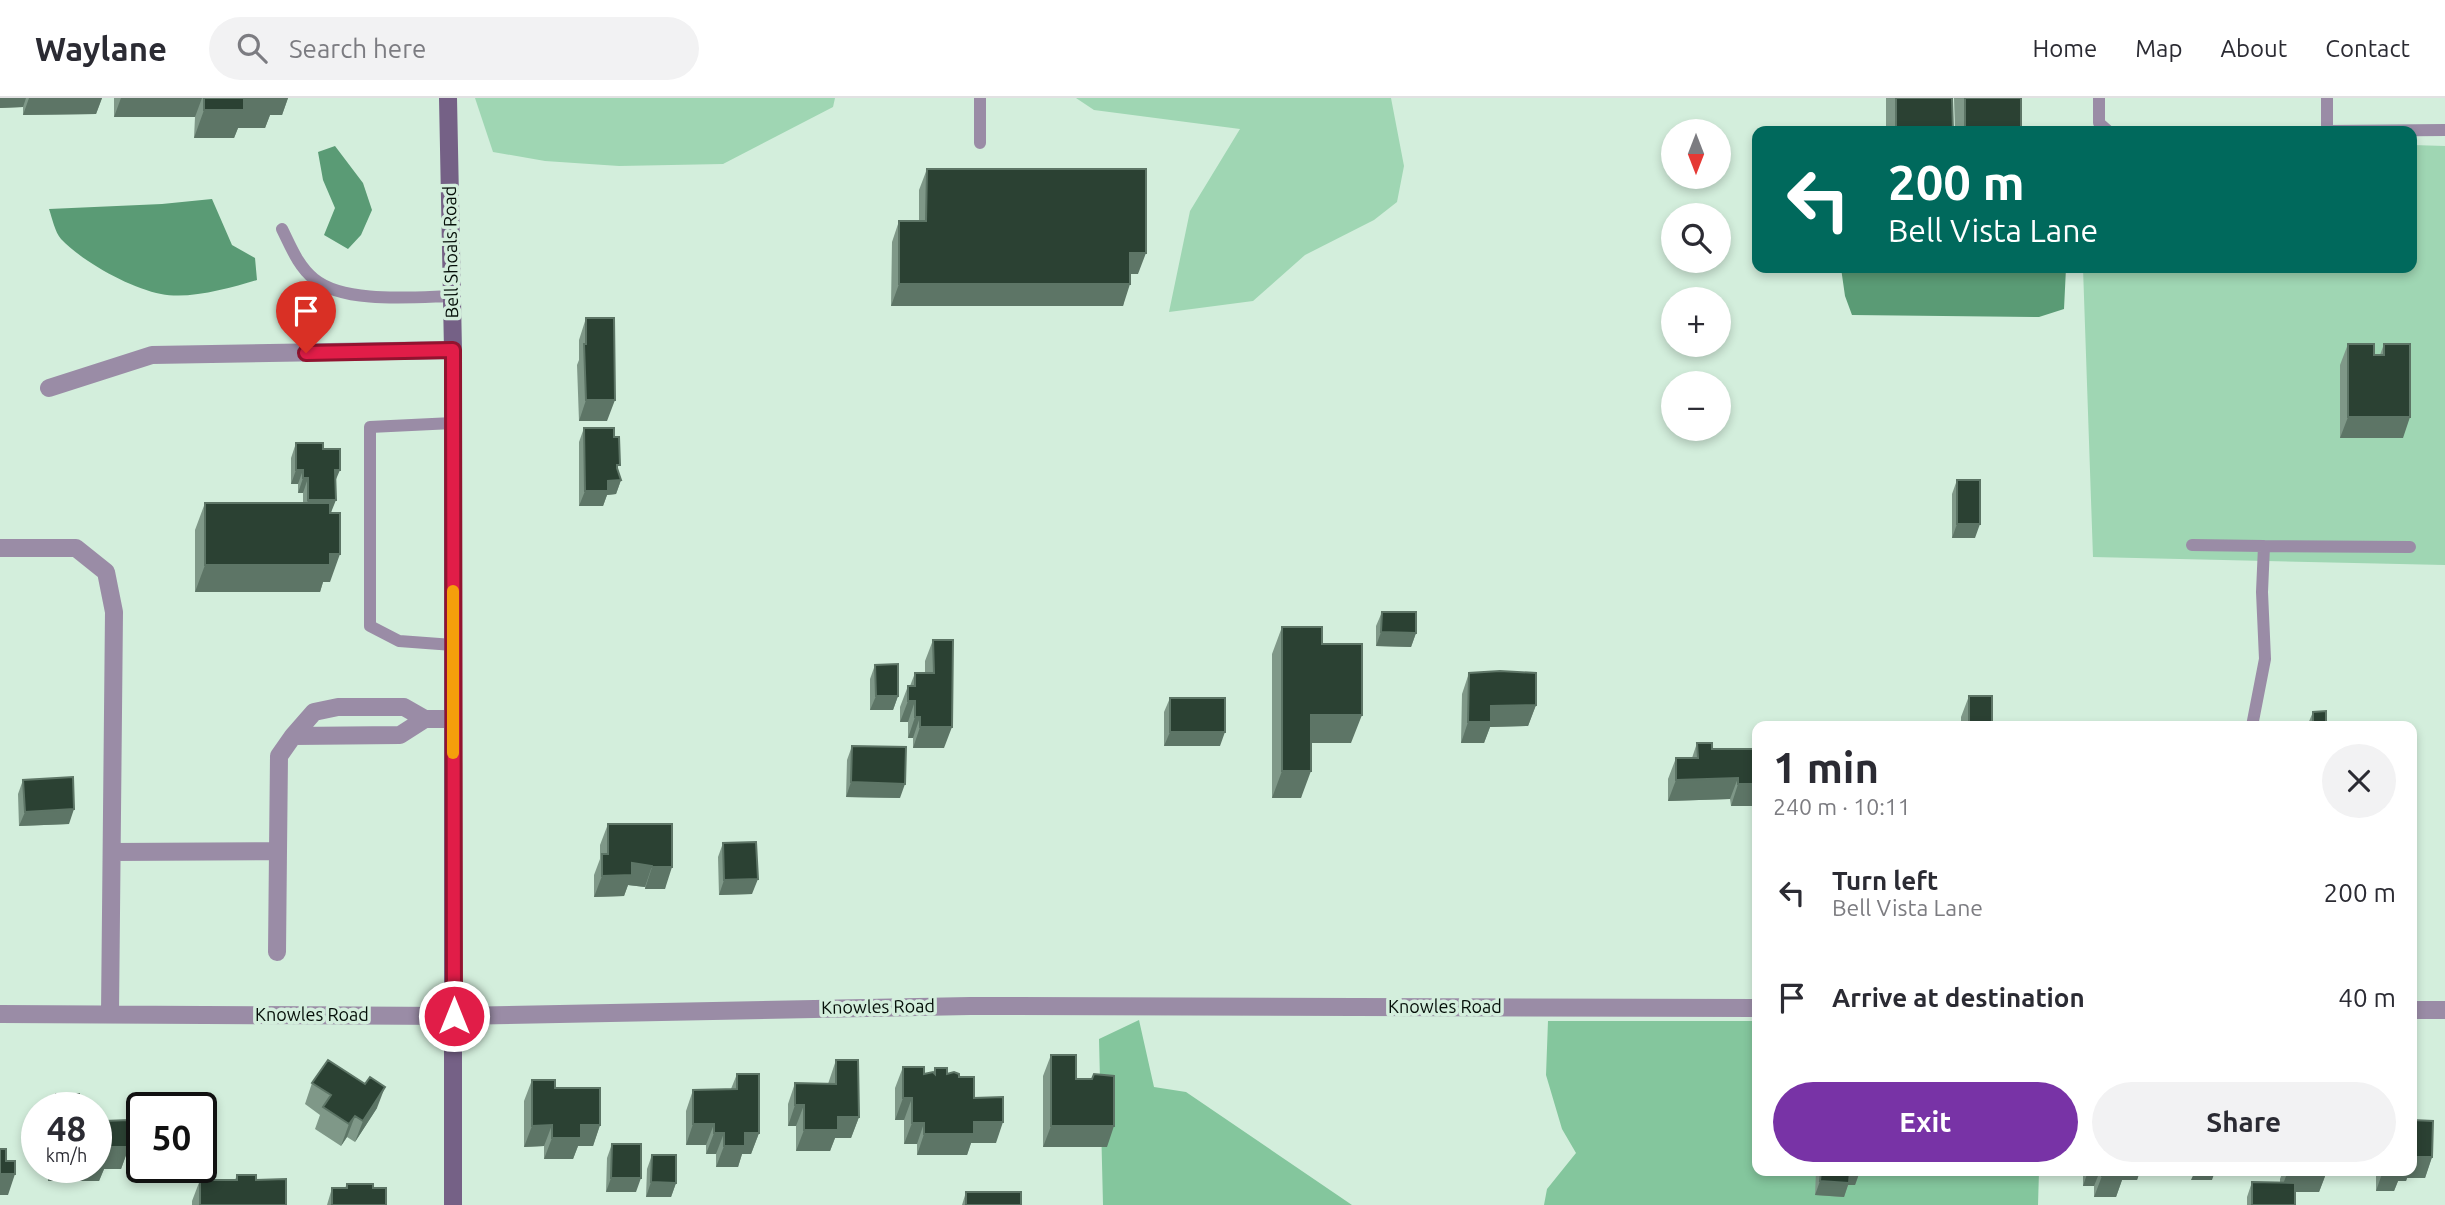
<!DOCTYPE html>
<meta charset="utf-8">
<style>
:root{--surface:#fff;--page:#f2f2f3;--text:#2b2b33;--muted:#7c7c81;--line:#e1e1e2;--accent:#7833a6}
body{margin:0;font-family:Ubuntu,sans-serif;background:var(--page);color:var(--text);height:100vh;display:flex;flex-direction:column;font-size:26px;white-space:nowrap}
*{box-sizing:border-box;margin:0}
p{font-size:23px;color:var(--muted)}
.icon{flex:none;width:38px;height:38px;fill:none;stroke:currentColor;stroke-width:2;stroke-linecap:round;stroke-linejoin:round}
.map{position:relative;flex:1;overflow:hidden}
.sheet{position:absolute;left:1752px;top:623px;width:665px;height:455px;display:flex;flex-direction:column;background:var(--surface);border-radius:14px;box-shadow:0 4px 10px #0003}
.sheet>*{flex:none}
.guide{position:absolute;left:1752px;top:28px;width:665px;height:147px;border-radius:14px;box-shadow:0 4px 10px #0003;background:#00695c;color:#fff;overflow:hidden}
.needle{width:46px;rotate:180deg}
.tools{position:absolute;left:1661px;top:21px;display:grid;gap:14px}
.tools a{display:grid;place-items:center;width:70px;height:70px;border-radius:50%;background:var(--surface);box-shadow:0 4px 10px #0003;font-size:35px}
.speed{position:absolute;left:21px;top:994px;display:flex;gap:14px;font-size:35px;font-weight:700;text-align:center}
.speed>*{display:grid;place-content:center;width:91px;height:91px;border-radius:50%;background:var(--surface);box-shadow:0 4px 10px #0003;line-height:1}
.speed small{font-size:18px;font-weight:400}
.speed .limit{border:4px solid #111;border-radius:10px;background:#fff;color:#111}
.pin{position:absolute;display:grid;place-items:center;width:60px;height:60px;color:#fff;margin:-72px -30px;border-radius:50% 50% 50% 0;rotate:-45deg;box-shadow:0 0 7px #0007}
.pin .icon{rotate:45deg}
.me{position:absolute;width:77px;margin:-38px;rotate:0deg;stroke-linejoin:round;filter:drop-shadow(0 0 5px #0008)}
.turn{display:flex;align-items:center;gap:24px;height:147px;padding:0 21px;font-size:32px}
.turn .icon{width:91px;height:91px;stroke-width:2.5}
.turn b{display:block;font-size:49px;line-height:60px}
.round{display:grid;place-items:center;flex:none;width:74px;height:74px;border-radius:37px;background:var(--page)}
.summary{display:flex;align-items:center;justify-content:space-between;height:119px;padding:0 21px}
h1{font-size:42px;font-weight:700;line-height:52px}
.cta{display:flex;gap:14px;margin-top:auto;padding:14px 21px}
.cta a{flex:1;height:80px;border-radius:42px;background:var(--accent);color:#fff;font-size:28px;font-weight:700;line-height:80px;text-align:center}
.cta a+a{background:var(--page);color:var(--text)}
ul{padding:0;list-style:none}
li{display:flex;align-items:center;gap:21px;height:105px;padding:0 21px}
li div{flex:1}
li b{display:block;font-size:26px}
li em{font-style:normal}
header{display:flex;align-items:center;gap:42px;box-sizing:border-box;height:98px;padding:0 35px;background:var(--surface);border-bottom:2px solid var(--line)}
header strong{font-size:33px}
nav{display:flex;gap:38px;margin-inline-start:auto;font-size:24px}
.search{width:490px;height:63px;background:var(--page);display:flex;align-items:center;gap:18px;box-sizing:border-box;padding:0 24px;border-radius:38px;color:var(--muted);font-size:26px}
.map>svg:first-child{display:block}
.green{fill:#9fd6b3}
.forest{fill:#84c69d}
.water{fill:#5a9b75}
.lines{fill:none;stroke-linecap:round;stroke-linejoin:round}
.lane{stroke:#9a8ca6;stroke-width:12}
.street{stroke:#9a8ca6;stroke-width:18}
.secondary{stroke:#756186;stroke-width:18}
.wall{fill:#7f9888}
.shaded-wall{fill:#5d7566}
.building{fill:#2b4133;stroke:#5d7566;stroke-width:2}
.route-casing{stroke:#92132f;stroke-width:18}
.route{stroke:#e11d48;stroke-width:12}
.slow{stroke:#f59e0b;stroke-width:12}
.labels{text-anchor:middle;stroke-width:7;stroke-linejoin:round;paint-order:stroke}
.street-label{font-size:18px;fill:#060f09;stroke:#d3eedc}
</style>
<header>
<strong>Waylane</strong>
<div class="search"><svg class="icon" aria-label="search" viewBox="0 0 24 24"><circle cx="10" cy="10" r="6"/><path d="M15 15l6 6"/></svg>Search here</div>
<nav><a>Home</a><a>Map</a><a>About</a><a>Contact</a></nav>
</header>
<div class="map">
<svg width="2445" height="1107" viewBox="0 0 2445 1107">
<rect width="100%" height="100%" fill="#d3eedc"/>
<path class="green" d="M 475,0 L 835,0 L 833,9 L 723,66 L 619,68 L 545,63 L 493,54 Z
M 1076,0 L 1391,0 L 1404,68 L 1397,104 L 1374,122 L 1305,157 L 1253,203 L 1169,214 L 1190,113 L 1240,31 L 1094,12 Z
M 2412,47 L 2445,48 L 2445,467 L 2093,459 L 2083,170 L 2412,170 Z"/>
<path class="forest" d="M 1139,922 L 1154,989 L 1186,994 L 1352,1107 L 1103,1107 L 1099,941 Z
M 1548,923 L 1757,923 L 1757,1073 L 2039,1073 L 2038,1107 L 1544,1107 L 1547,1091 L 1576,1055 L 1562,1031 L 1546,977 Z"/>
<path class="water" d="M 335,48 L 363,85 L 372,112 L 361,137 L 348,151 L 324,137 L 335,110 L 323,82 L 318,54 Z
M 212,101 L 232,147 L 255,160 L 257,182 C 230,190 189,202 161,196 C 130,190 83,164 61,141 C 55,134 52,120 49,111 L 162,106 Z
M 1841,170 L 2066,170 L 2064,211 L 2039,219 L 1852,217 L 1845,198 Z"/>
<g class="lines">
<path class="lane" d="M 2099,0 L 2099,25 L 2108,33
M 2327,0 L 2327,33 L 2445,32
M 980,45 L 980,0
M 282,131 C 291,149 298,168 314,181 C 344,206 414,199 452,198
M 453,325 L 370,329 L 370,528 L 399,543 L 453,547
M 2192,447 L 2264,448 L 2262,494 L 2265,561 L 2252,628
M 2264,448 L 2410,449"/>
<path class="street" d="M 49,290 L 152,257 L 453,252
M 0,450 L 76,450 L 106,474 L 114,514 L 110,916
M 425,621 L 400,637 L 293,638 L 314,614 L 338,609 L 404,609 L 425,621 L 453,621
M 278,753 L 279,658 L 293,638
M 112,754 L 278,753 L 277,854
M 2412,912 L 2445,912
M 0,916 L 454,918 L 970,908 L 1757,910"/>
<path class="secondary" d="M 448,0 L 453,252 L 453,1107"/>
</g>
<path class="wall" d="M 0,0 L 102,0 L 96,16 L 23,17 L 23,9 L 0,10 Z
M 114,0 L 288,0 L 282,17 L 270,17 L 265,30 L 238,30 L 234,40 L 194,40 L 195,19 L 114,19 Z
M 1886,0 L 1952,0 L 1953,33 L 1886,33 Z
M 1954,0 L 2021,0 L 2021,33 L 1955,33 Z
M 927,71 L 1138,176 L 1130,176 L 1123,208 L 891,208 L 892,144 L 899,123 L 919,123 L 919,92 Z
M 586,220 L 607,323 L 579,323 L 577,267 L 579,262 L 579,242 Z
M 2348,246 L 2374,257 L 2380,257 L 2384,246 L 2403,340 L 2340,340 L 2340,267 Z
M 584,330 L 614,339 L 618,372 L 621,382 L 616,396 L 607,397 L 603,408 L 579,408 L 579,344 Z
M 296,345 L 323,351 L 335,384 L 331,415 L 330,484 L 323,484 L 320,494 L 195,494 L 195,432 L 205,405 L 303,405 L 303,395 L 298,395 L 298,386 L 291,386 L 291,360 Z
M 1957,382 L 1975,440 L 1952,440 L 1952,396 Z
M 1382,514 L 1416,535 L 1411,549 L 1376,548 L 1376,528 Z
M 1282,529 L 1322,546 L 1351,645 L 1311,645 L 1301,700 L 1272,700 L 1272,556 Z
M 933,542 L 944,650 L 913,650 L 913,640 L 908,640 L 908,624 L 900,624 L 900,609 L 908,588 L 910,588 L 915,575 L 925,575 L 925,563 Z
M 875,567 L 898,598 L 893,612 L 870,612 L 870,581 Z
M 1469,575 L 1536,607 L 1528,628 L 1490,629 L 1484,645 L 1461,645 L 1462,596 Z
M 1969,598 L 1992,628 L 1961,626 L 1961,619 Z
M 1170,600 L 1220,648 L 1164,648 L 1164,614 Z
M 2313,614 L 2326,628 L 2354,628 L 2307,628 Z
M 1697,645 L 1712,651 L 1757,651 L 1757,698 L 1753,708 L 1731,708 L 1730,701 L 1668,703 L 1668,681 L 1676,660 L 1692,660 Z
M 852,648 L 900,700 L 846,699 L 847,662 Z
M 23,682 L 69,726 L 19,728 L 18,696 Z
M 608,726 L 672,726 L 665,791 L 645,791 L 645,789 L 628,787 L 624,798 L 594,799 L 594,777 L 600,761 L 600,747 Z
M 723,745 L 752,796 L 719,797 L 718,759 Z
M 1051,957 L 1076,981 L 1107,1049 L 1043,1049 L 1043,978 Z
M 836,962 L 859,1019 L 851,1040 L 835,1040 L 830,1053 L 796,1053 L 796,1028 L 788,1028 L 788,1006 L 795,985 L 828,986 Z
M 903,969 L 924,976 L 933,975 L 935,970 L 947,976 L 959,979 L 974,1000 L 996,1045 L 971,1045 L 967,1057 L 917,1057 L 917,1046 L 904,1046 L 904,1022 L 895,1022 L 895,990 Z
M 737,976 L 759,1035 L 751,1056 L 742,1056 L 738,1069 L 716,1069 L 716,1056 L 706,1056 L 706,1047 L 686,1047 L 686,1013 L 693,992 L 731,991 Z
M 532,982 L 600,1027 L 593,1048 L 578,1048 L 573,1061 L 544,1061 L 544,1048 L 524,1049 L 524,1003 Z
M 312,985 L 377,1010 L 355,1044 L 347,1039 L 341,1048 L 315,1031 L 320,1017 L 305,1006 Z
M 56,996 L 79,1010 L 51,1010 Z
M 104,1023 L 129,1049 L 121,1071 L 104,1071 L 99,1083 L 48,1083 L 48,1069 L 96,1069 Z
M 612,1046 L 636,1094 L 606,1094 L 607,1060 Z
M 652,1057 L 676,1085 L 671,1099 L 646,1099 L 647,1071 Z
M 2432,1059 L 2425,1080 L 2407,1080 L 2406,1083 L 2398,1083 L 2394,1093 L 2376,1093 L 2376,1073 L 2412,1073 Z
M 1816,1073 L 1860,1073 L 1855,1087 L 1848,1087 L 1844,1099 L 1815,1097 Z
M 2083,1073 L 2140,1073 L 2137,1082 L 2122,1082 L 2116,1099 L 2094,1099 L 2094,1088 L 2083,1088 Z
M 2283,1073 L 2327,1073 L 2319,1094 L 2295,1094 L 2295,1107 L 2247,1107 L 2247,1099 L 2252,1084 L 2280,1084 L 2280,1081 Z
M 237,1077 L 256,1082 L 286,1107 L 192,1107 L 192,1103 L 200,1082 L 235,1082 Z
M 347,1086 L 373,1090 L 386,1107 L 327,1107 L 332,1090 L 345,1090 Z
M 966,1094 L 1021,1107 L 962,1107 Z"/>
<path class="shaded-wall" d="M 0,0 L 26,0 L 23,9 L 0,10 Z
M 29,0 L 102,0 L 96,16 L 23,17 Z
M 121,0 L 202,0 L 195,19 L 114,19 Z
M 272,0 L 288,0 L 282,17 L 270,17 L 265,30 L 238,30 L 234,40 L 194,40 L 204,12 L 244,2 Z
M 1130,155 L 1146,155 L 1138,176 L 1123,176 Z
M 899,186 L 1130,186 L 1123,208 L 891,208 Z
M 586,302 L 615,302 L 607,323 L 579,323 Z
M 2348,319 L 2410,319 L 2403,340 L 2340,340 Z
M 296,372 L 303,372 L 298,386 L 291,386 Z
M 335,372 L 340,372 L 334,386 Z
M 303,380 L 308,380 L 303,395 L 298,395 Z
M 621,382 L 616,396 L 607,397 L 603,408 L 579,408 L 585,393 L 608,383 Z
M 308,402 L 336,402 L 330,417 L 303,417 Z
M 1957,426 L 1980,426 L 1975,440 L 1952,440 Z
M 330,456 L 340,456 L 330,484 L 323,484 L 320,494 L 195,494 L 205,467 Z
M 1381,534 L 1416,535 L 1411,549 L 1376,548 Z
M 876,598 L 898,598 L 893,612 L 870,612 Z
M 908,603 L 915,603 L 908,624 L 900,624 Z
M 1536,607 L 1528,628 L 1490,629 L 1484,645 L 1461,645 L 1468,624 L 1491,608 Z
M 1311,617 L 1362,617 L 1351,645 L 1301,645 Z
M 915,619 L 920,619 L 913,640 L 908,640 Z
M 920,629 L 952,629 L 944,650 L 913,650 Z
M 1170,634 L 1225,634 L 1220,648 L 1164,648 Z
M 1282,673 L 1311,673 L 1301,700 L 1272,700 Z
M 1738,680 L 1730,701 L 1668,703 L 1676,682 Z
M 851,684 L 905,686 L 900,700 L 846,699 Z
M 1738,686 L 1757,686 L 1757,698 L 1753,708 L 1731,708 Z
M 74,711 L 69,726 L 19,728 L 25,714 Z
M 632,765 L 652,768 L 645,789 L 628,787 L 624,798 L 594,799 L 602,778 Z
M 652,769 L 672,769 L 665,791 L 645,791 Z
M 758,781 L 752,796 L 719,797 L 724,782 Z
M 385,989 L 377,1010 L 355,1044 L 363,1023 Z
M 903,1000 L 912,1000 L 904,1022 L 895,1022 Z
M 795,1007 L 804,1007 L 796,1028 L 788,1028 Z
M 355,1018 L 347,1039 L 341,1048 L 349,1026 Z
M 838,1019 L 859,1019 L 851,1040 L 835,1040 L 830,1053 L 796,1053 L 804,1032 Z
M 974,1024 L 1003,1024 L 996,1045 L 971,1045 L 967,1057 L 917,1057 L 924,1036 Z
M 912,1025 L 924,1025 L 917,1046 L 904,1046 Z
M 693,1026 L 714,1026 L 706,1047 L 686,1047 Z
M 552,1027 L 544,1048 L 524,1049 L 532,1028 Z
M 581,1027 L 600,1027 L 593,1048 L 578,1048 L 573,1061 L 544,1061 L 552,1040 Z
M 1051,1028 L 1114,1028 L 1107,1049 L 1043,1049 Z
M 714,1035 L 724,1035 L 716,1056 L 706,1056 Z
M 745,1035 L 759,1035 L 751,1056 L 742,1056 L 738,1069 L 716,1069 L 724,1048 Z
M 107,1049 L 129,1049 L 121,1071 L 104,1071 L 99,1083 L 48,1083 L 53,1069 L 96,1069 L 96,1062 Z
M 2413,1059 L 2432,1059 L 2425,1080 L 2407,1080 L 2406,1083 L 2398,1083 L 2394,1093 L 2376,1093 L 2383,1073 L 2412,1073 L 2412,1062 Z
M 1850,1073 L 1860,1073 L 1855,1087 L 1848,1087 L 1844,1099 L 1815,1097 L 1820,1083 Z
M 2088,1073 L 2100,1073 L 2094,1088 L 2083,1088 Z
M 2119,1073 L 2140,1073 L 2137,1082 L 2122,1082 L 2116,1099 L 2094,1099 L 2102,1078 Z
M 2195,1073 L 2215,1073 L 2212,1082 L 2191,1082 Z
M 2288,1073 L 2327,1073 L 2319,1094 L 2280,1094 Z
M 0,1076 L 15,1076 L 8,1097 L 0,1097 Z
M 611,1080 L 641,1080 L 636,1094 L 606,1094 Z
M 651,1084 L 676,1085 L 671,1099 L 646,1099 Z"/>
<path class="building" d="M 204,0 L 275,0 L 275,2 L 244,2 L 244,12 L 204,12 Z
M 1896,0 L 1952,0 L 1953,33 L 1896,33 Z
M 1965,0 L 2021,0 L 2021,33 L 1965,33 Z
M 927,71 L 1146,71 L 1146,155 L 1130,155 L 1130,186 L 899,186 L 899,123 L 926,123 Z
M 586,220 L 614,220 L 615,302 L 586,302 L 584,246 L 586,246 Z
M 2348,246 L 2374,246 L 2374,257 L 2384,257 L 2384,246 L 2410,246 L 2410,319 L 2348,319 Z
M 584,330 L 614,330 L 614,339 L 619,339 L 620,367 L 617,367 L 617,370 L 621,382 L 608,383 L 608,393 L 585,393 Z
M 296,345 L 323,345 L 323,351 L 340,351 L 340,372 L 335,372 L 336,402 L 308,402 L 308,380 L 303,380 L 303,372 L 296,372 Z
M 1957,382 L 1980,382 L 1980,426 L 1957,426 Z
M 205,405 L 330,405 L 330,415 L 340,415 L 340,456 L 330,456 L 330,467 L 205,467 Z
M 1382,514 L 1416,514 L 1416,535 L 1381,534 Z
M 1282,529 L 1322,529 L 1322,546 L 1362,546 L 1362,617 L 1311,617 L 1311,673 L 1282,673 Z
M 933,542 L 953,542 L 952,629 L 920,629 L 920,619 L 915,619 L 915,603 L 908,603 L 908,588 L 915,588 L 915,575 L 934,575 Z
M 898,566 L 898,598 L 876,598 L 875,567 Z
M 1500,573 L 1536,575 L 1536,607 L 1491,608 L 1491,624 L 1468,624 L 1469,575 Z
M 1969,598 L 1992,598 L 1992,628 L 1959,628 L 1962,626 L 1969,626 Z
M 1170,600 L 1225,600 L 1225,634 L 1170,634 Z
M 2326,613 L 2326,628 L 2354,628 L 2313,628 L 2313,614 Z
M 1697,645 L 1712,645 L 1712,651 L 1757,651 L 1757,686 L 1738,686 L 1738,680 L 1676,682 L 1676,660 L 1698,660 Z
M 852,648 L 906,649 L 905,686 L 851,684 Z
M 73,679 L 74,711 L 25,714 L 23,682 Z
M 608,726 L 672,726 L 672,769 L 652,769 L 652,768 L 632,765 L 632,777 L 602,778 L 602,756 L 608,756 Z
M 756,744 L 758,781 L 724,782 L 723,745 Z
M 1051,957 L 1076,957 L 1076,981 L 1092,981 L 1094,976 L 1114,978 L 1114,1028 L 1051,1028 Z
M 328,962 L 365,986 L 370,979 L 385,989 L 363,1023 L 355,1018 L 349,1026 L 323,1009 L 331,997 L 312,985 Z
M 836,962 L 858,962 L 859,1019 L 838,1019 L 838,1032 L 804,1032 L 804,1007 L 795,1007 L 795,985 L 836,986 Z
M 903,969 L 924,969 L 924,976 L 933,974 L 935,976 L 935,970 L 947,970 L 947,976 L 954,974 L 959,976 L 959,979 L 974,979 L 974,1000 L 1003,999 L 1003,1024 L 974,1024 L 974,1036 L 924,1036 L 924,1025 L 912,1025 L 912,1000 L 903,1000 Z
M 737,976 L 759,976 L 759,1035 L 745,1035 L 745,1048 L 724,1048 L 724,1035 L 714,1035 L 714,1026 L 693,1026 L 693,992 L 737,991 Z
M 532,982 L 555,982 L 555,990 L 600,990 L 600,1027 L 581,1027 L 581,1040 L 552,1040 L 552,1027 L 532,1028 Z
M 56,996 L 79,996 L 79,1010 L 56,1010 Z
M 96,1018 L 104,1018 L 104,1023 L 129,1022 L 129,1049 L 107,1049 L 107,1062 L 96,1062 Z
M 2412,1022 L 2433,1023 L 2432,1059 L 2413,1059 L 2413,1062 L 2412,1062 Z
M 612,1046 L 641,1046 L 641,1080 L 611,1080 Z
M 0,1051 L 6,1051 L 6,1063 L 15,1063 L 15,1076 L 0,1076 Z
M 652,1057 L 676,1057 L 676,1085 L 651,1084 Z
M 1821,1073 L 1850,1073 L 1849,1085 L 1820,1083 Z
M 2102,1073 L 2124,1073 L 2124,1078 L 2102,1078 Z
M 237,1077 L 256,1077 L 256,1082 L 286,1081 L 286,1107 L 200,1107 L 200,1082 L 237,1082 Z
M 2252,1084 L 2295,1085 L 2295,1107 L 2252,1107 Z
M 347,1086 L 373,1086 L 373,1090 L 386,1090 L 386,1107 L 332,1107 L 332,1090 L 347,1090 Z
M 966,1094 L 1021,1094 L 1021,1107 L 966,1107 Z"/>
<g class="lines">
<g class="route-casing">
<path id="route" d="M 306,255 L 453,252 L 454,918"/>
</g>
<use href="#route" class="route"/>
<path class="slow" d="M 453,493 L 453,655"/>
</g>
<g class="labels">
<g class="street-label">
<text transform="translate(451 154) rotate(-91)" y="6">Bell Shoals Road</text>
<text transform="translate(878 909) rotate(-1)" y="6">Knowles Road</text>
<text x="1445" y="915">Knowles Road</text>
<text x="312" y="923">Knowles Road</text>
</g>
</g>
</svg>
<div class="tools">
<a><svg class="needle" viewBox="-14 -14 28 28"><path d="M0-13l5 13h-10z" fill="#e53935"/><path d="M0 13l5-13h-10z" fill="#7c7c81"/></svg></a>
<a><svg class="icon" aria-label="search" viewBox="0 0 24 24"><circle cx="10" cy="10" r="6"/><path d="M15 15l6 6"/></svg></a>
<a>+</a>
<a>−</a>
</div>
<div class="speed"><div>48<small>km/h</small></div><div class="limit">50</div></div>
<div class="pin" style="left:306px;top:255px;background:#d93025"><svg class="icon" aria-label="arrive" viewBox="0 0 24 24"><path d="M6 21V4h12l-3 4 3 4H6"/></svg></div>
<svg class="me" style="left:454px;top:918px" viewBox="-20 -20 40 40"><circle r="17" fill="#e11d48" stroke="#fff" stroke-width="3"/><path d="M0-11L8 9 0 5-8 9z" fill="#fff"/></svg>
<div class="guide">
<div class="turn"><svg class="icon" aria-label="left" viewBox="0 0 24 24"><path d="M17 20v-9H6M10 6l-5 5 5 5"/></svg><div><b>200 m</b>Bell Vista Lane</div></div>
</div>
<section class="sheet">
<div class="summary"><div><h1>1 min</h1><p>240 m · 10:11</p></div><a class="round"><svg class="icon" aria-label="close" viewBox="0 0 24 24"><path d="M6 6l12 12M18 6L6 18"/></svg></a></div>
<ul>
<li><svg class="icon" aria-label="left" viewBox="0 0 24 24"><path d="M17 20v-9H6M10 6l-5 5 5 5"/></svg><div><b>Turn left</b><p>Bell Vista Lane</p></div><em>200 m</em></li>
<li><svg class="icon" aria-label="arrive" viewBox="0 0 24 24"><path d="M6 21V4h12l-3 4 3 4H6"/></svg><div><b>Arrive at destination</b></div><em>40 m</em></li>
</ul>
<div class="cta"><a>Exit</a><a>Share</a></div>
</section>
</div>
